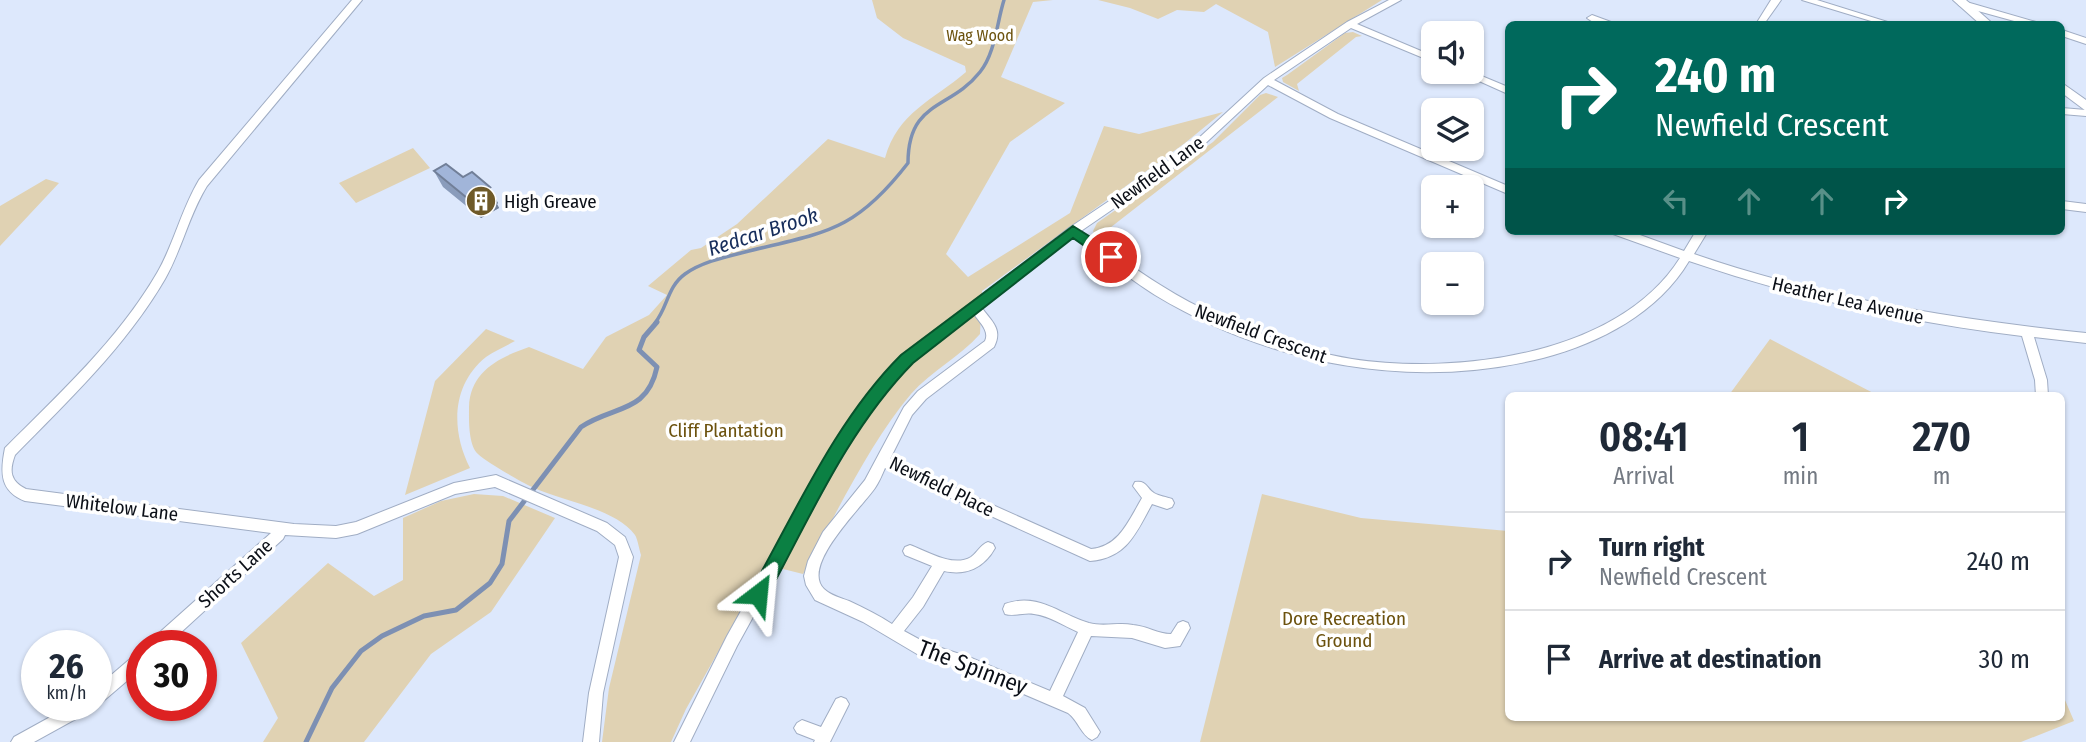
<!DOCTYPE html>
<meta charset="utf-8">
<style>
:root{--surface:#fff;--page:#f6f6f7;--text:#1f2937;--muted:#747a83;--line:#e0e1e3}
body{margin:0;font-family:"Fira Sans Condensed",sans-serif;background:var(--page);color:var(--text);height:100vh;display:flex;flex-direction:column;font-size:26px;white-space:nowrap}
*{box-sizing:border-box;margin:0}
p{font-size:23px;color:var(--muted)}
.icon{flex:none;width:38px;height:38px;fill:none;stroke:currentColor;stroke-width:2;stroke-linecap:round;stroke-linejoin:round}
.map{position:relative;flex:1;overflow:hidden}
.drawer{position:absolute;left:1505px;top:392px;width:560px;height:329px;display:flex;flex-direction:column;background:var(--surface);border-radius:10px;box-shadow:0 2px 5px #0004}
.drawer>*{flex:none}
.guide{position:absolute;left:1505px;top:21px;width:560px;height:214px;border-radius:10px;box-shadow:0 2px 5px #0004;background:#00695c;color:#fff;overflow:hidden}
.buttons{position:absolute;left:1421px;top:21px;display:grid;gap:14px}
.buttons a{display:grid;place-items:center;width:63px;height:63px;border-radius:10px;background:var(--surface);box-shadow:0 2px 5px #0004;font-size:35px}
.speed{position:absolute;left:21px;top:630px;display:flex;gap:14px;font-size:35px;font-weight:700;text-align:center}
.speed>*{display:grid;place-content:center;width:91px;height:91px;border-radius:50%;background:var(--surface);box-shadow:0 2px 5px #0004;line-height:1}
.speed small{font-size:18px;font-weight:400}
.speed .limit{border:10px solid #d22;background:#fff;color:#111}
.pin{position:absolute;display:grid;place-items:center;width:60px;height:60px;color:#fff;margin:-30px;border:4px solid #fff;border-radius:50%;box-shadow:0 2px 7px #0007}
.me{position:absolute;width:77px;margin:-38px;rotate:29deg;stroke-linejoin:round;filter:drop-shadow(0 0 5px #0008)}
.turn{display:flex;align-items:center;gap:24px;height:147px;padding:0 35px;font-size:32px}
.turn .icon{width:91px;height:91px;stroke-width:2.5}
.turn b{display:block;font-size:49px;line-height:60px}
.lanes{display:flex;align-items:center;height:66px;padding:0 35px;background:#0003;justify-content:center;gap:35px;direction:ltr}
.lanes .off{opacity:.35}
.eta{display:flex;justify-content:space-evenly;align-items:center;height:119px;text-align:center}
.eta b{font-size:42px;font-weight:600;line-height:49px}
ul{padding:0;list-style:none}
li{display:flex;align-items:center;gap:21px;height:98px;padding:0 35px;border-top:2px solid var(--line)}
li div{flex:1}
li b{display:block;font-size:26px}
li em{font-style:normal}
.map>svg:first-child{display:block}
.green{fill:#e0d2b3}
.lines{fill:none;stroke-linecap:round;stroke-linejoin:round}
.stream-far1{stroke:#7d90b3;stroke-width:3.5}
.stream{stroke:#7d90b3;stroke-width:5}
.minor-casing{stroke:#a0adc4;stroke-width:2}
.tertiary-casing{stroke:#a0adc4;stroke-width:2}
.minor{fill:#fff;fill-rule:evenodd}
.tertiary{fill:#fff;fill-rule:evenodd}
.wall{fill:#8a9cbb}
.shaded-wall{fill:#717f98}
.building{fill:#a1b5d9;stroke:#717f98;stroke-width:2}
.route{fill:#0b8043;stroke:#07532c;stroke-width:2}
.labels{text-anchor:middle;stroke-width:7;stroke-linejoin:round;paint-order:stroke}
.far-park-label{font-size:16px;fill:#6c520e;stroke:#fff}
.street-label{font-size:19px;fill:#0b0f17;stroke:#fff}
.poi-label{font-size:19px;fill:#0b0f17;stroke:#fff;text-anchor:start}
.park-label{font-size:19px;fill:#6c520e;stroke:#fff}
.water-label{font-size:21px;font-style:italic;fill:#162d5b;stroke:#fff}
.near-street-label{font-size:23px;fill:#0b0f17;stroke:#fff}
</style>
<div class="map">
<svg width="2086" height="742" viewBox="0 0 2086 742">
<rect width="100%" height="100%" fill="#dde8fc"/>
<path class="green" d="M 872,0 L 1053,0 L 1033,2 L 1001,77 L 1065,103 L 1010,142 L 946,254 L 968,277 L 1070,213 L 1104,126 L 1139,134 L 1223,112 L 1185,143 L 982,291 L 980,334 C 960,357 931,371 911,394 C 870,442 834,518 803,574 L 767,565 L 686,709 L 671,742 L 602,742 L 609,688 L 641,555 C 639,549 638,540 635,535 C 615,508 561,501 532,487 C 520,481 486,462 478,454 C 468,445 469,419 469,407 C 470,371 500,357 529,347 L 583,369 L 606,337 L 649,315 L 667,295 L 648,286 L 691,250 L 701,248 L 737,224 L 828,139 L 885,158 C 898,112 932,101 966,72 L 965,66 L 903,38 L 877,18 Z
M 1098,0 L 1382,0 L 1275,67 L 1268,32 L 1216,4 L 1204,12 L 1177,10 L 1158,19 L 1130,8 Z
M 1353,32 L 1362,36 L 1356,37 L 1297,84 L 1299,91 L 1283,82 L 1282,78 L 1287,75 L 1345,33 Z
M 1266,93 L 1278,97 L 1097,238 L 1093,231 L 1097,223 L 1213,142 L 1260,95 Z
M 413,148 L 430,168 L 356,203 L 339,183 Z
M 46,179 L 59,183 L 0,246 L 0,206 Z
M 486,329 L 515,341 C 506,346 494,351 486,357 C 451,385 451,431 470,468 L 405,495 L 435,381 Z
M 1770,339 L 1877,395 L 1729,395 Z
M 474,494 L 503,496 L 555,518 L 491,612 L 431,654 L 364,742 L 263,742 L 278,718 L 241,643 L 328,563 L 374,596 L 403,580 L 403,518 L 441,501 Z
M 1262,494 L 1361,518 L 1508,531 L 1508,718 L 2062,718 L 2062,693 L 2074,721 L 2021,742 L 1200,742 Z"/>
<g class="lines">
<path class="stream-far1" d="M 655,323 C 668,307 667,287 685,274 C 702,262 725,257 745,252 C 825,232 854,233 908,163 C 908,100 950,110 980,72 C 995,54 997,22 1004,0"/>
<path class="stream" d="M 306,742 L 332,688 L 361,651 L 382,636 L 424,616 L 456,610 L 490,583 L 502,564 L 509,521 L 581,427 C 614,405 647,414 657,367 L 639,350 L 644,337 L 657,322"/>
<g class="minor-casing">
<path id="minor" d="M 352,0 L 362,0 L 207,186 C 189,215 182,249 165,279 C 126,346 69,400 15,455 C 9,471 10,481 26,489 L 294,524 L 336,526 L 356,522 L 454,483 L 496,475 L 607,523 L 625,537 L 633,557 L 603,693 L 599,742 L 583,742 L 589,693 L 619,557 L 615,545 L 597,531 L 495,487 L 455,494 L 357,534 L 336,538 L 285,535 L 283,539 L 166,646 L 148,646 L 150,641 L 271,533 L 25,501 C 0,491 0,473 5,448 C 59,394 118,340 157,273 C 174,244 181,210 199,180 Z
M 1389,0 L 1401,0 L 1357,24 L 1433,56 L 1433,62 L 1351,28 L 1274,80 L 1338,114 L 1508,186 L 1508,194 L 1330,118 L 1268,85 L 1196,152 L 1081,231 C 1125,261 1166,293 1216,315 C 1258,334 1305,351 1352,359 C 1456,375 1618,356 1680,258 L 1613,234 L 1611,231 L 1629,231 L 1684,251 L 1696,231 L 1708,231 L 1694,254 C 1821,298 1952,319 2086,333 L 2086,343 L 2034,337 L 2047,380 L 2048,396 L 2036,396 L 2035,380 L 2022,336 C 1908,322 1797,298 1689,261 C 1658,313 1600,343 1543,358 C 1411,391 1271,365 1155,295 C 1127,277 1101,256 1073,237 L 982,308 C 992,322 1003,329 994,347 L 926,399 L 912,415 L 890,459 L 1091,549 C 1119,547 1129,520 1142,498 L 1133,486 L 1135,482 C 1147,480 1146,488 1154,493 C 1159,496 1167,497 1172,499 L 1174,503 L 1172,507 L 1167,509 L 1152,504 C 1136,533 1127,558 1090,561 L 885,468 C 882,475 879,482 875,488 C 862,507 800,566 824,589 C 830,595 841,598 849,601 C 864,608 878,615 892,624 L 913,597 L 932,566 L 905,555 L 903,551 L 905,547 L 910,545 C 927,551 953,568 971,557 C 978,552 980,545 988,542 L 993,544 L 995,548 C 984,568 966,576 944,571 L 923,607 L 904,631 L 926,643 L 969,657 L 1050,691 L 1078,632 C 1064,626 1050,616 1034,614 C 1024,612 1014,617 1005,614 L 1003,609 L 1005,604 C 1038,592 1059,614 1089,623 C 1104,627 1119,622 1133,625 C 1147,626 1158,634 1171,634 L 1178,623 L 1183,621 L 1188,623 L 1190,628 L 1180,646 L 1165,648 L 1132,638 L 1091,636 L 1063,696 L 1085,708 L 1100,732 L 1097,737 L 1092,740 C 1081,735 1078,720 1068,713 L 967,670 L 917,654 L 863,622 L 815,600 L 806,585 L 804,576 L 808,561 L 823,532 L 865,480 L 904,407 L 918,391 L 985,341 C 990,331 979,322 974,314 L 911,362 L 893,383 L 860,427 L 832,474 L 737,646 L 690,742 L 674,742 L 727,636 L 822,466 L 867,397 L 903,356 L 1069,228 L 1188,148 L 1264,78 L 1347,22 Z
M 1771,0 L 1781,0 L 1764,24 L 1756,24 Z
M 1802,0 L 1817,0 L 1894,24 L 1881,24 Z
M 1963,1 L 2036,22 L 2038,24 L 2025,24 L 1960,6 L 1958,4 Z
M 1592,15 L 1611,22 L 1613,24 C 1604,25 1594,24 1587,18 Z
M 2062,30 L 2086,38 L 2086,44 L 2062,36 Z
M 1459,72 L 1472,72 L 1508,87 L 1508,94 Z
M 2062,108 L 2086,110 L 2086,116 L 2062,114 Z
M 2062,201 L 2086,204 L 2086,212 L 2062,209 Z
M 142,651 L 142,668 L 101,703 L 96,705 L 96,688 L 137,653 Z
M 841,697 L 846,699 L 849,704 L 830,742 L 814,742 L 815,740 L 797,733 L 794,728 L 797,723 L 802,720 L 821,727 L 836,699 Z
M 72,705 L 94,705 L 92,710 L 34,742 L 11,742 L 14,737 Z"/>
</g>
<g class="tertiary-casing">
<path id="tertiary" d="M 1953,0 L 1966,0 L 1993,24 L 1980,24 Z
M 2062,83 L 2086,100 L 2086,111 L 2062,93 Z"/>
</g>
<use href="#minor" class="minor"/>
<use href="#tertiary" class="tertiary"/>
</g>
<path class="wall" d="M 434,171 L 463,177 L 498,203 L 497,204 L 499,208 L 481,218 L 443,187 Z"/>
<path class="shaded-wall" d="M 490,187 L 498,203 L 497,204 L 499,208 L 481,218 L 472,202 Z"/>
<path class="building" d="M 446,164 L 463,177 L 472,172 L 490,187 L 487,188 L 490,191 L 472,202 L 434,171 Z"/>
<path class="route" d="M 1073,226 L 1116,253 L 1119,257 L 1116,261 L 1106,261 L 1073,238 L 913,363 C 847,430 809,520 765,600 L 758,603 L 752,600 L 749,594 L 752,589 C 797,509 836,420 901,355 Z"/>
<defs>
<g id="building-disc" transform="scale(1.575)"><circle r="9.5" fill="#6f5a29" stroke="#fff"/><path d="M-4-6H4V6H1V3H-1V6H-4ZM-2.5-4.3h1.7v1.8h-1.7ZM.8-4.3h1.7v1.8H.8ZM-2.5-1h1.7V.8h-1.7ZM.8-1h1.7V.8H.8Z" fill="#fff"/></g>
</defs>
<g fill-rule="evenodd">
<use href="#building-disc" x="481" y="201"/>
</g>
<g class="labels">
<g class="far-park-label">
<text x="980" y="41">Wag Wood</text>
</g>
<g class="street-label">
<text transform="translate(1157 172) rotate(-36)" y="7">Newfield Lane</text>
<text transform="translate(1848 300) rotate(13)" y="7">Heather Lea Avenue</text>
<text transform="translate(1261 333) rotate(20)" y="7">Newfield Crescent</text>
<text transform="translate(942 486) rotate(26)" y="7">Newfield Place</text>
<text transform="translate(122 507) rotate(7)" y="7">Whitelow Lane</text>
<text transform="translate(235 573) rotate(-42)" y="7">Shorts Lane</text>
</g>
<g class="poi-label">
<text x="504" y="208">High Greave</text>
</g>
<g class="park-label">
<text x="726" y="437">Cliff Plantation</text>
<text x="1344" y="625">Dore Recreation<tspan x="1344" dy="22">Ground</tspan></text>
</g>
<g class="water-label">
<text transform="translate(763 232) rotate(-18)" y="7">Redcar Brook</text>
</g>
<g class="near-street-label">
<text transform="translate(973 667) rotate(21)" y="8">The Spinney</text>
</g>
</g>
</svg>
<div class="buttons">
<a><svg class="icon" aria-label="sound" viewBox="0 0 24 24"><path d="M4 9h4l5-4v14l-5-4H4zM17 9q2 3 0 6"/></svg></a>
<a><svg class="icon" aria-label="layers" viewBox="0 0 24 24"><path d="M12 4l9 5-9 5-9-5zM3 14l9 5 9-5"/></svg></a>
<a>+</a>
<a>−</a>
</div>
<div class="speed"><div>26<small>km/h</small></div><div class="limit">30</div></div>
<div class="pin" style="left:1111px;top:257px;background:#d93025"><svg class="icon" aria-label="arrive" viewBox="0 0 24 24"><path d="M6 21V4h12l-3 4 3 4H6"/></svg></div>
<svg class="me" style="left:758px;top:594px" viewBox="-20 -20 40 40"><path d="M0-17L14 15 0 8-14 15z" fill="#0b8043" stroke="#fff" stroke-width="4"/></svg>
<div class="guide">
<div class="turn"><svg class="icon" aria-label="right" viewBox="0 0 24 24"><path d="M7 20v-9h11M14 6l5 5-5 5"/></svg><div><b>240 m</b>Newfield Crescent</div></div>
<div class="lanes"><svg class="icon off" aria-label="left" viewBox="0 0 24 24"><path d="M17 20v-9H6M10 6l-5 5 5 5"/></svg><svg class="icon off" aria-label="ahead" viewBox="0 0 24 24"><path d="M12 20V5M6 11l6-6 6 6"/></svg><svg class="icon off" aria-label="ahead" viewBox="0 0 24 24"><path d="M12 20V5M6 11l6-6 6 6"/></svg><svg class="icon" aria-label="right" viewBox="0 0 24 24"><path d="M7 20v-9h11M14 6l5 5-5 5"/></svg></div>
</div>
<section class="drawer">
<div class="eta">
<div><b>08:41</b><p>Arrival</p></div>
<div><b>1</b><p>min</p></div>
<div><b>270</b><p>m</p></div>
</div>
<ul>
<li><svg class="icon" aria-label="right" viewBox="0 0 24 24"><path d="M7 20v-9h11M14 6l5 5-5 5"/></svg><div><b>Turn right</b><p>Newfield Crescent</p></div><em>240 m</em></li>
<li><svg class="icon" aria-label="arrive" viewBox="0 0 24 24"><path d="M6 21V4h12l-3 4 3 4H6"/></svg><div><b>Arrive at destination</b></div><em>30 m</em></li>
</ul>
</section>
</div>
